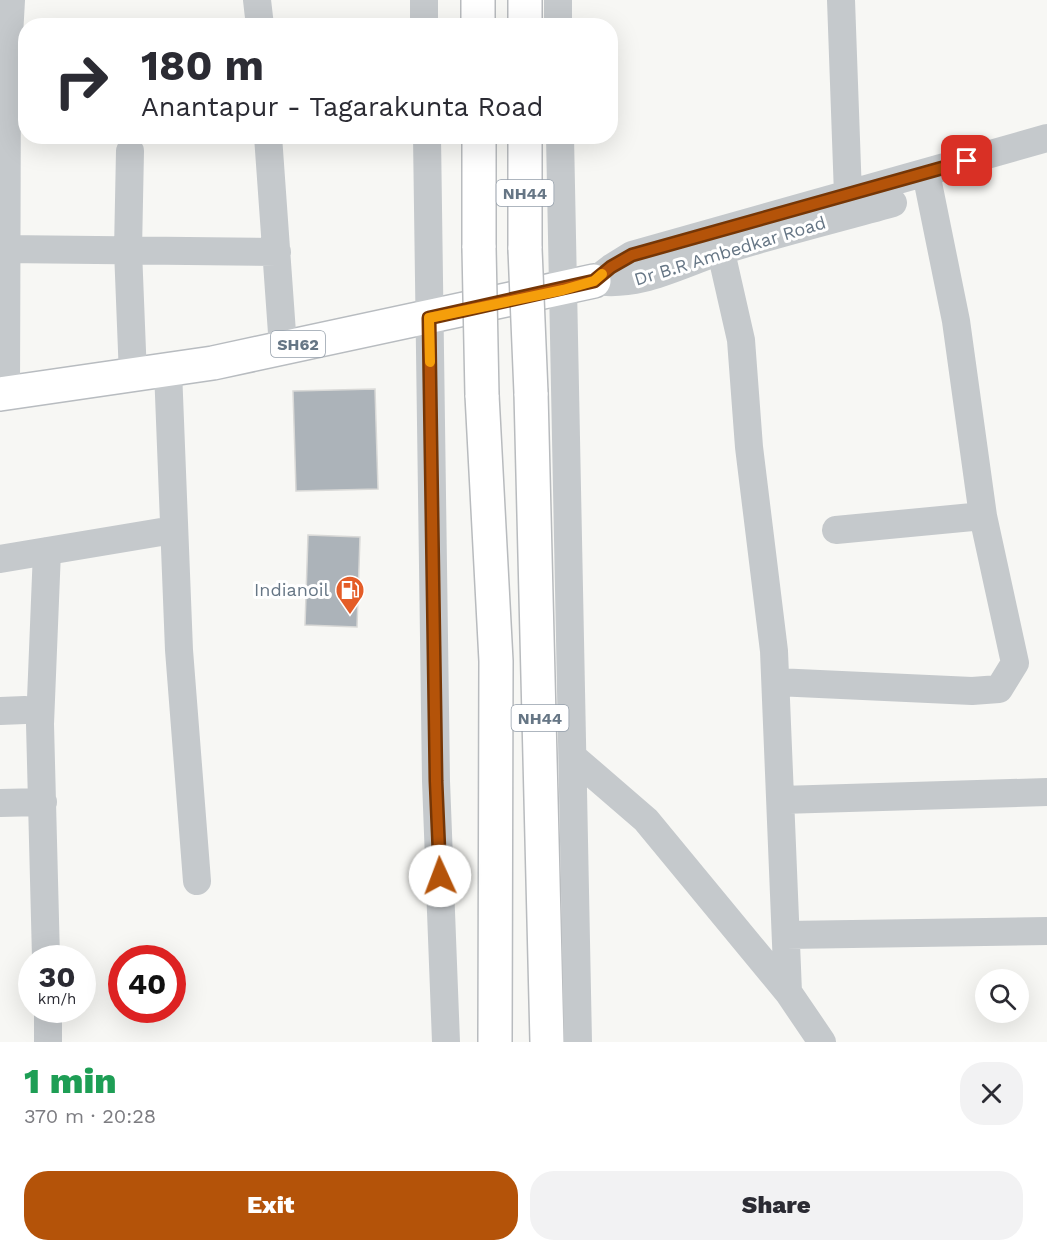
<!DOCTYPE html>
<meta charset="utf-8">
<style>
:root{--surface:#fff;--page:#f2f2f3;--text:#2b2b33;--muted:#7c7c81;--accent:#b45309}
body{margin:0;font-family:"Work Sans",sans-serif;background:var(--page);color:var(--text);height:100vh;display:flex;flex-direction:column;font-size:22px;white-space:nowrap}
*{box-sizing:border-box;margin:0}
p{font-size:20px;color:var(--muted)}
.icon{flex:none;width:33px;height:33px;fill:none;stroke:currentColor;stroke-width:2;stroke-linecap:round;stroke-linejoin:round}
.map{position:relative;height:1042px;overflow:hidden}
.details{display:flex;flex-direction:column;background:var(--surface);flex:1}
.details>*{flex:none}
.guide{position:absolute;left:18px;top:18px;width:600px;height:126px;border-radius:24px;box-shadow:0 6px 24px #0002;background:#fff;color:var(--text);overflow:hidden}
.buttons{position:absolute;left:975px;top:969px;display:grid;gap:12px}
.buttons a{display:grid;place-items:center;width:54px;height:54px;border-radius:50%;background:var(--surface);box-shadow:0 6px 24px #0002;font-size:30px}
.speed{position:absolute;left:18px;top:945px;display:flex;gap:12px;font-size:30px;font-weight:700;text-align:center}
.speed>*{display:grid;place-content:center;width:78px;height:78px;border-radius:50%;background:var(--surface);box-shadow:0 6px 24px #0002;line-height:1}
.speed small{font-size:15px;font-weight:400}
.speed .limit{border:9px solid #d22;background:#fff;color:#111}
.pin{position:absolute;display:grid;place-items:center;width:51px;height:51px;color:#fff;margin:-26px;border-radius:12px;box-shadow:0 3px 9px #0006}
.me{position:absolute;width:66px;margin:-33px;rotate:358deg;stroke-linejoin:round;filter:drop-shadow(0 0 4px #0008)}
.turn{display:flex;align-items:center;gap:21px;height:126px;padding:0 24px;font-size:27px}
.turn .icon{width:78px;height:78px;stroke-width:2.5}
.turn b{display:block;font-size:42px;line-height:51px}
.round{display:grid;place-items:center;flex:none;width:63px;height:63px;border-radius:24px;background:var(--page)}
.head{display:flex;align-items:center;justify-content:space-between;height:102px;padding:0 24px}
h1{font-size:36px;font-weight:800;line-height:45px;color:#1e9e55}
.primary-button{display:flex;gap:12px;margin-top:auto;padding:12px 24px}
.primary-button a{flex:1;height:69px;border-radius:24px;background:var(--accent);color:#fff;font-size:24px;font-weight:800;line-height:69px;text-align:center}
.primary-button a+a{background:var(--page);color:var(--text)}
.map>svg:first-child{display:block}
.building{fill:#acb3b9;stroke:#d9d9d7;stroke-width:1.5}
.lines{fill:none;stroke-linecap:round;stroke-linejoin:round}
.major-casing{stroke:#b8bcc0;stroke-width:36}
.highway-casing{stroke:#b8bbbe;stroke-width:36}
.minor{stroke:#c5c9cc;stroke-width:28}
.major{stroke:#fff;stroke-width:33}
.highway{stroke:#fff;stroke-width:33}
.highway-bridge-casing{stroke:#b8bbbe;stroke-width:36;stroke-linecap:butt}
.highway-bridge{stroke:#fff;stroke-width:33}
.route-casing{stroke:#753606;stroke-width:15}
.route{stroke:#b45309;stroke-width:10}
.slow{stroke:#f59e0b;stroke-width:10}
.labels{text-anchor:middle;stroke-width:6;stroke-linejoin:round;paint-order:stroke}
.shield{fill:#fff;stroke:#949faa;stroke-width:1.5}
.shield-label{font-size:16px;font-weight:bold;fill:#667685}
.street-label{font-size:18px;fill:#667685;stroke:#fff}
.poi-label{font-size:18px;fill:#667685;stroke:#fff;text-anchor:end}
</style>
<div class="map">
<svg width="1047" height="1042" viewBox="0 0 1047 1042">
<rect width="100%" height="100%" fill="#f7f7f4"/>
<path class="building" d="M 375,389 L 378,489 L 296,491 L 293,391 Z
M 308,535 L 360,537 L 357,627 L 305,625 Z"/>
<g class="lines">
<g class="major-casing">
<path id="major" d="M 0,394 L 213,363 L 594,281"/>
</g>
<g class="highway-casing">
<path id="highway" d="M 478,0 L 478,26
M 525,26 L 525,0
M 479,136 L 479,248
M 525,249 L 525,136
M 531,393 L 547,1042
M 482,395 L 496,661 L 495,1042"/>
</g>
<path class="minor" d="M 257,0 L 260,26
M 424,0 L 424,26
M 558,0 L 558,26
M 841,0 L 848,195
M 268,136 L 283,347
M 427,136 L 436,781 L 446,1042
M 560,136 L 578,1042
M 130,151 L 128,250 L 133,376
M 5,249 L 277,252
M 721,252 L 741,340 L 749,447 L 774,651 L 788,992
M 594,281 L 611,268 L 632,255 L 1047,138
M 594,281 C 640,288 678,265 721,251 C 778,233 836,219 893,203
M 168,370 L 179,650 L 197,881
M 6,393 L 7,72 L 11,0
M 836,530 L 983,516
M 0,559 L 173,530
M 776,682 L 972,691 L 999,689 L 1015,663 L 983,516 L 956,321 L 926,173
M 0,711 L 25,710
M 573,757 L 646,820 L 788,992 L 822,1042
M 781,800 L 1047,792
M 0,803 L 43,802
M 786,935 L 1047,931
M 46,958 L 40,724 L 47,551
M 48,1010 L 48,1042"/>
<use href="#major" class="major"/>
<use href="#highway" class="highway"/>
<g class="highway-bridge-casing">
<path id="highway-bridge" d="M 479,248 L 482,395
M 525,249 L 531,393"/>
</g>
<use href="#highway-bridge" class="highway-bridge"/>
</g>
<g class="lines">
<g class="route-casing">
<path id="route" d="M 440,876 L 436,781 L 429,318 L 594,281 L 611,267 L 632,255 L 967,161"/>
</g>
<use href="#route" class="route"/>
<path class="slow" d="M 430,362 L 429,318 L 563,290 L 594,281 L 602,274"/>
</g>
<defs>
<g id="fuel-pin" transform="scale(1.5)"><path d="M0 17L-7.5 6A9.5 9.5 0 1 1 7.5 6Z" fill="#e45d28" stroke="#fff"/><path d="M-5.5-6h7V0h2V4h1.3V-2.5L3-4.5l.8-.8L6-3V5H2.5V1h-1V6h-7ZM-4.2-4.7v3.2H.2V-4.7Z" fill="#fff"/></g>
</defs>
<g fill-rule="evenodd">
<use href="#fuel-pin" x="350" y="590"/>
</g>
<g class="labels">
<g class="shield">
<rect x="496.5" y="180" width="57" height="26" rx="4.5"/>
<rect x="271" y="331" width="54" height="26" rx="4.5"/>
<rect x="511.5" y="705" width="57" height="26" rx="4.5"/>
</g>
<g class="shield-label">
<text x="525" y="199">NH44</text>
<text x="298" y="350">SH62</text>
<text x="540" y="724">NH44</text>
</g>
<g class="street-label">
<text transform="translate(730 251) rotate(-17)" y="6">Dr B.R Ambedkar Road</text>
</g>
<g class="poi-label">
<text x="329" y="596">Indianoil</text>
</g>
</g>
</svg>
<div class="buttons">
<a><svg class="icon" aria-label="search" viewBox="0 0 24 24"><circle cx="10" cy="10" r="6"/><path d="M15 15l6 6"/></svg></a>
</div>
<div class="speed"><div>30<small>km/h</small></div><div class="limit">40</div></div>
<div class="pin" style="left:967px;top:161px;background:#d93025"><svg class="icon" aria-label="arrive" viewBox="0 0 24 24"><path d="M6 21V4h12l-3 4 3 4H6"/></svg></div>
<svg class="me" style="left:440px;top:876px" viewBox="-20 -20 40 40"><circle r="19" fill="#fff"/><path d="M0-13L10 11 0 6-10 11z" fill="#b45309"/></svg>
<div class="guide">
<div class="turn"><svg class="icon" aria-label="right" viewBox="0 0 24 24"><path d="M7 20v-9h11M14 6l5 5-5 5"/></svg><div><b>180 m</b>Anantapur - Tagarakunta Road</div></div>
</div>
</div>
<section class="details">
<div class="head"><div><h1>1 min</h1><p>370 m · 20:28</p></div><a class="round"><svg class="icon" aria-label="close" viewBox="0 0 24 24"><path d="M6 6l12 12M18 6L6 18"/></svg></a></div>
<div class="primary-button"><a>Exit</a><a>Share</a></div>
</section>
